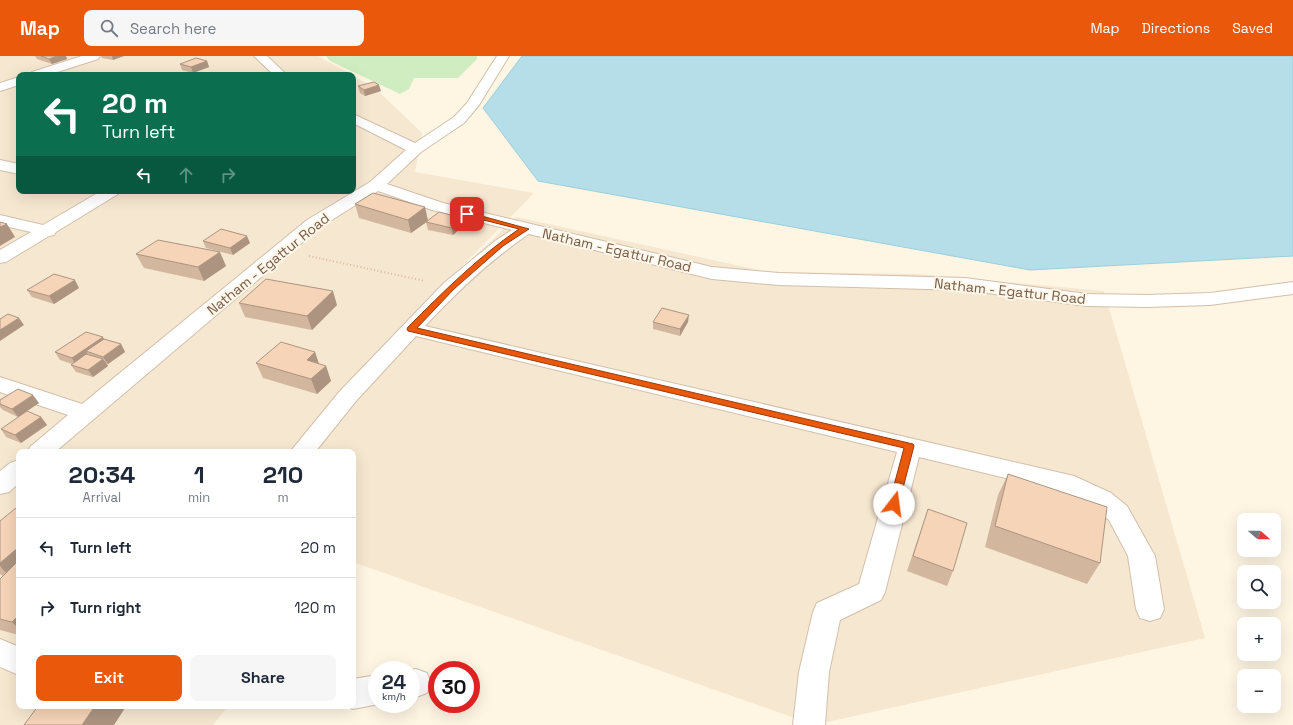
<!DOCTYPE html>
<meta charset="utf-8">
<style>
:root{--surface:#fff;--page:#f6f6f7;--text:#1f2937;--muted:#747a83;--line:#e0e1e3;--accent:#ea580c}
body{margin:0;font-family:"Space Grotesk",sans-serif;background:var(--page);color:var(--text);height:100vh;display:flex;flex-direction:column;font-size:15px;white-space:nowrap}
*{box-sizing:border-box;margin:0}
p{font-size:13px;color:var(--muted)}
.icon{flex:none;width:22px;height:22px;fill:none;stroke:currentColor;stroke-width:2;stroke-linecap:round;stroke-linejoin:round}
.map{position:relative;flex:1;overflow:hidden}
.panel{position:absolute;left:16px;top:393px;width:340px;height:260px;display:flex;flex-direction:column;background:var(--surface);border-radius:8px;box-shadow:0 4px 16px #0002}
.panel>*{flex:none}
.top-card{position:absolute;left:16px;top:16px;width:340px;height:122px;border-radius:8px;box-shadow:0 4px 16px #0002;background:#0b6e4f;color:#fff;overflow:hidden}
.needle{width:26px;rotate:110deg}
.fabs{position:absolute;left:1237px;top:457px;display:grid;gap:8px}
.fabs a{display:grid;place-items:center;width:44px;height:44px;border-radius:8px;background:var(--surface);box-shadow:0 4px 16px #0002;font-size:20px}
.speed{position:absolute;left:368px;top:605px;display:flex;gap:8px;font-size:20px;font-weight:700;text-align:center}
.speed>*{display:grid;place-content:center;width:52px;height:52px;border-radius:50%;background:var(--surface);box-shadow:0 4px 16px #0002;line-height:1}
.speed small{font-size:10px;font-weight:400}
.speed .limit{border:6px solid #d22;background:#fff;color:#111}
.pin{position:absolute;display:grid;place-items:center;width:34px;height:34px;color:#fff;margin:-17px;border-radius:8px;box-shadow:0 2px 6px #0006}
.me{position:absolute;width:44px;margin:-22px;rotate:15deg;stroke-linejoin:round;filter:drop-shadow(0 0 3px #0008)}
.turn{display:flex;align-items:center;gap:14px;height:84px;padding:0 20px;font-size:18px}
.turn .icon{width:52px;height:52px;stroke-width:2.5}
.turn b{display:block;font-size:28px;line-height:34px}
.lanes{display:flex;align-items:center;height:38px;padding:0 20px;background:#0003;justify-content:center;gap:20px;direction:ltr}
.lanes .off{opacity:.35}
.eta{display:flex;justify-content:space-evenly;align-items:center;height:68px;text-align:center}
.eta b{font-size:24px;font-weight:600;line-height:28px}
.primary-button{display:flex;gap:8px;margin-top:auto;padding:8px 20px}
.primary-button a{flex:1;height:46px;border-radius:8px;background:var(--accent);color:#fff;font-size:16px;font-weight:600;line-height:46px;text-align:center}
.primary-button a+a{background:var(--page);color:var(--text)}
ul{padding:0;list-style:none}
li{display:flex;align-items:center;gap:12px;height:60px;padding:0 20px;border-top:1px solid var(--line)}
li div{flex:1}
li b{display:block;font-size:15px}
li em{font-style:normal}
header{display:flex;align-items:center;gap:24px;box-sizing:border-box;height:56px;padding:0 20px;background:var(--accent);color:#fff}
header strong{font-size:19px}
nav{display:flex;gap:22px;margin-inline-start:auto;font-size:14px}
.search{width:280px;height:36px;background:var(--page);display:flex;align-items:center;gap:10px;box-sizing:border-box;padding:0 14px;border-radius:8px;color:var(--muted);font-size:15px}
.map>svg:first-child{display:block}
.residential{fill:#f6e7d0}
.green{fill:#cfedc0}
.water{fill:#b5dee9;stroke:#9bcedc}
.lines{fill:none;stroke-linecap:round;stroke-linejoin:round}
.minor-casing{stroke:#d2bfab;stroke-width:2}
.path{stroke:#dab79b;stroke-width:2;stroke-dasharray:1 2.5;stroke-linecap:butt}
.minor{fill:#fff;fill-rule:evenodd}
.wall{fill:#d3b69e}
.shaded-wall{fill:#ac9481}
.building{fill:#f5d4b8;stroke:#ac9481}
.route{fill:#ea580c;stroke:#983908}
.labels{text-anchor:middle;stroke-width:4;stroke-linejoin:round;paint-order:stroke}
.street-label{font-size:14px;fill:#785b47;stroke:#fff8ea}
</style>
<header>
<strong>Map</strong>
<div class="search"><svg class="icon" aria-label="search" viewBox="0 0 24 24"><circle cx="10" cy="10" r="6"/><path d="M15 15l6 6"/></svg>Search here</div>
<nav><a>Map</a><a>Directions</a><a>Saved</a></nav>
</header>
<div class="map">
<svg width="1293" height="669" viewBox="0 0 1293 669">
<rect width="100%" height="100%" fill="#fef5e3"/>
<path class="residential" d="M 0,0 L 318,0 L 352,19 L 19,19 L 19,135 L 353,135 L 353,20 L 375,32 L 422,77 L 415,116 L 534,137 L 426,247 L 516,161 L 768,216 L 918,218 L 1104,235 L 1205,582 L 814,669 L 353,506 L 353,396 L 19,396 L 19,650 L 228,650 L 213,669 L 0,669 Z"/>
<path class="green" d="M 326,0 L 477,0 L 477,3 L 458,22 L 414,22 L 409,33 L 400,38 L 330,5 Z"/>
<path class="water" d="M 522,0 L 1293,0 L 1293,200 L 1030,214 L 538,125 L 483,52 Z"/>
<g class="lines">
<g class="minor-casing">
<path id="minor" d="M 82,0 L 100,0 L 98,3 L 48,19 L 30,19 L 32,16 Z
M 254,0 L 267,0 L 287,19 L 274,19 Z
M 497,0 L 509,0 L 479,49 L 464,67 L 421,96 L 387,128 L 443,147 L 712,211 L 779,217 L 965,222 L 1087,238 L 1147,239 L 1210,237 L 1293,226 L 1293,238 L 1210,249 L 1147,251 L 1087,250 L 965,234 L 779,229 L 712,223 L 529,178 C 490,204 457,236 425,270 L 1074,420 L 1111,437 L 1127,450 L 1155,500 L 1164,553 L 1160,562 L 1150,565 L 1140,562 L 1136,553 L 1128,500 L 1109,464 L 1093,451 L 1059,435 L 919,401 L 885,536 L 881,544 L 840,564 L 829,616 L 825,669 L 793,669 L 799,616 L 813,556 L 817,547 L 859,528 L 897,396 L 416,280 L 356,345 L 315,396 L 290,396 L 340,335 L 444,227 L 495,185 L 512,174 L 432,154 L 378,135 L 319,172 L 55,396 L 27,396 L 31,390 L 68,359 L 0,336 L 0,321 L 82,348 L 307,164 L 370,126 L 406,94 L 353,67 L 353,58 L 415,87 L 454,61 L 467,47 Z
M 19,21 L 19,29 L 0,35 L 0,27 Z
M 0,104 L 19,108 L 19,118 L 0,114 Z
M 101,135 L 120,135 L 118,138 L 56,176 L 54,179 L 49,180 L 6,206 L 0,207 L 0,194 L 31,176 L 0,169 L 0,159 L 43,169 Z
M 19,404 L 19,427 L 9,436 L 0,438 L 0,415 L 10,407 Z
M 0,583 L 19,591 L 19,619 L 0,611 Z
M 416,613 L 427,617 L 431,627 L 427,637 L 411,643 L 411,614 L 410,614 Z
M 377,619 L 377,648 L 379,648 L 353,653 L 346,650 L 353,650 L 353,623 Z"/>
</g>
<path class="path" d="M 309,200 L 425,225"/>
<use href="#minor" class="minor"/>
</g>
<path class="wall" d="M 35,0 L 66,0 L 67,3 L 52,8 L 37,3 Z
M 101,0 L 124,0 L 113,4 L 102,2 Z
M 207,5 L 209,11 L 193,17 L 182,14 L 180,8 Z
M 358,30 L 381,35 L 365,40 L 360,37 Z
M 355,148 L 425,151 L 428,165 L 411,177 L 359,162 Z
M 426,166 L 464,169 L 453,179 L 428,174 Z
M 203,185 L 250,187 L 233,199 L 206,192 Z
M 136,198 L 226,210 L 204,225 L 144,212 Z
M 79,232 L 54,248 L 32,241 L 27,234 Z
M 239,247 L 337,249 L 312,274 L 245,261 Z
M 653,266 L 688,266 L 680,280 L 653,273 Z
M 104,283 L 121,288 L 125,296 L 108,308 L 107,308 L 108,310 L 93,321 L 76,316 L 71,309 L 72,308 L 60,304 L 55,296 Z
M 315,296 L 319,308 L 326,310 L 331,325 L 317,338 L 263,322 L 256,307 Z
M 0,344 L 39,347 L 18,361 L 3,354 L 0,351 Z
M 41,361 L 47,369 L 21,387 L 6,381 L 1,373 Z
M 1008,418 L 1100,507 L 1087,528 L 985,491 L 998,439 Z
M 928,453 L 953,515 L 947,530 L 907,515 Z
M 19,454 L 19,579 L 0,574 L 0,523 L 3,520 L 0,518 L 0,465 Z"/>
<path class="shaded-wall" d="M 57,0 L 66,0 L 67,3 L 52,8 L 49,3 Z
M 112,0 L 124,0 L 113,4 Z
M 207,5 L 209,11 L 193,17 L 191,11 Z
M 379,29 L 381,35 L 365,40 L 364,34 Z
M 353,66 L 354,66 L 356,72 L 353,73 Z
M 425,151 L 428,165 L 411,177 L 408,164 Z
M 463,162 L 464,169 L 453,179 L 452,172 Z
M 7,168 L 15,181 L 0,190 L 0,171 Z
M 247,180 L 250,187 L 233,199 L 230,192 Z
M 220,196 L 226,210 L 204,225 L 198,211 Z
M 75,224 L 79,232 L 54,248 L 49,240 Z
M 333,235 L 337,249 L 312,274 L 307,260 Z
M 689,259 L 688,266 L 680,280 L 680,273 Z
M 19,262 L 24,269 L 0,285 L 0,274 Z
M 103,281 L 107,289 L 86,295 L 89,301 L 76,310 L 72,302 Z
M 121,288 L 125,296 L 108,308 L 103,301 Z
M 315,296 L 320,311 L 307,304 Z
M 103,303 L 108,310 L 93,321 L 88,314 Z
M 326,310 L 331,325 L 317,338 L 311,323 Z
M 33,339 L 39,347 L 18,361 L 12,353 Z
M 41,361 L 47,369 L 21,387 L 15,379 Z
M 19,491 L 19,517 L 12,523 L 0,510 L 0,507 Z
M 19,559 L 19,573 L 12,566 Z
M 95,650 L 123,650 L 125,652 L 114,669 L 82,669 Z"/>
<path class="building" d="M 41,0 L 57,0 L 49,3 Z
M 196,2 L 207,5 L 191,11 L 180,8 Z
M 374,26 L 379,29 L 364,34 L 358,30 Z
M 373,137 L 425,151 L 408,164 L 355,148 Z
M 439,156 L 463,162 L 452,172 L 426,166 Z
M 0,166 L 7,168 L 0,171 Z
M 221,173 L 247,180 L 230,192 L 203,185 Z
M 158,184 L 220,196 L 198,211 L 136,198 Z
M 54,218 L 75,224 L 49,240 L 27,234 Z
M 266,223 L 333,235 L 307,260 L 239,247 Z
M 662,252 L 689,259 L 680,273 L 653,266 Z
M 8,258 L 19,262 L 0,274 L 0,263 Z
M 86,276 L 103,281 L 72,302 L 55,296 Z
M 104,283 L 121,288 L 103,301 L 86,295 Z
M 281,286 L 315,296 L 307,304 L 326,310 L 311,323 L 256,307 Z
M 86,298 L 103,303 L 88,314 L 71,309 Z
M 18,333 L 33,339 L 12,353 L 0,348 L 0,344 Z
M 27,355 L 41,361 L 15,379 L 1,373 Z
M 1008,418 L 1107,451 L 1100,507 L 995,470 Z
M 16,452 L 19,454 L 19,491 L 0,507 L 0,465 Z
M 928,453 L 967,467 L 953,515 L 913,500 Z
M 19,504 L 19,559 L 12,566 L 0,563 L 0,523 Z
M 38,650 L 95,650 L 82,669 L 24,669 Z"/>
<path class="route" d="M 467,156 L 529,173 L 503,190 L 454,233 L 417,272 L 913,388 L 914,390 L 898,451 L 891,451 L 889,448 L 904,392 L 408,275 L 407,273 L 408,271 C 443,236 478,201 519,173 L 464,159 L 463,158 Z"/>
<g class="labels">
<g class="street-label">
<text transform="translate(617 194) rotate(13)" y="5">Natham - Egattur Road</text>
<text transform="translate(268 208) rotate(-39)" y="5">Natham - Egattur Road</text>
<text transform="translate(1010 235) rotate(6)" y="5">Natham - Egattur Road</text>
</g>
</g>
</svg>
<div class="fabs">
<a><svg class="needle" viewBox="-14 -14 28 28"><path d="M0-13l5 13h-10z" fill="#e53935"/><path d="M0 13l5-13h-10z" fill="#747a83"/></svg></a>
<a><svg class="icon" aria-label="search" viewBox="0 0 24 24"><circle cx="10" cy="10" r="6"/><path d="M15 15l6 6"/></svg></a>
<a>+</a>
<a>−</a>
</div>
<div class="speed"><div>24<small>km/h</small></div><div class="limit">30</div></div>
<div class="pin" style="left:467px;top:158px;background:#d93025"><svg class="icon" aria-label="arrive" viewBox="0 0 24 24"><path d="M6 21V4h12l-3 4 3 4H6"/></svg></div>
<svg class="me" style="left:894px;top:448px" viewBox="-20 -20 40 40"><circle r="19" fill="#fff"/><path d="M0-13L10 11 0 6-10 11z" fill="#ea580c"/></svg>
<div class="top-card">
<div class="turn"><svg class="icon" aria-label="left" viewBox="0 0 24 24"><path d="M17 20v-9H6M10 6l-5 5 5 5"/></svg><div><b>20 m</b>Turn left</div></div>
<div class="lanes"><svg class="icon" aria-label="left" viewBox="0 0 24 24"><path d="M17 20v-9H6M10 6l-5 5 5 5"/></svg><svg class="icon off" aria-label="ahead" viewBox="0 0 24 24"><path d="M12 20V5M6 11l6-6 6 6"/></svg><svg class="icon off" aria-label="right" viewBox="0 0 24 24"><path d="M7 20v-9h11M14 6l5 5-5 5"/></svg></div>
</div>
<section class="panel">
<div class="eta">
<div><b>20:34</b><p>Arrival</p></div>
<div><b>1</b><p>min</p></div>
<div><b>210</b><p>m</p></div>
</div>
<ul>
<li><svg class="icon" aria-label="left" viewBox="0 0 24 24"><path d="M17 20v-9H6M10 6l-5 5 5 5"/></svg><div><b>Turn left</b></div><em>20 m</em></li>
<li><svg class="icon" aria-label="right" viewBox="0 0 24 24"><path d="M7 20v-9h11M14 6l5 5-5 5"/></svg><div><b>Turn right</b></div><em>120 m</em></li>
</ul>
<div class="primary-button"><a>Exit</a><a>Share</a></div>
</section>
</div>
